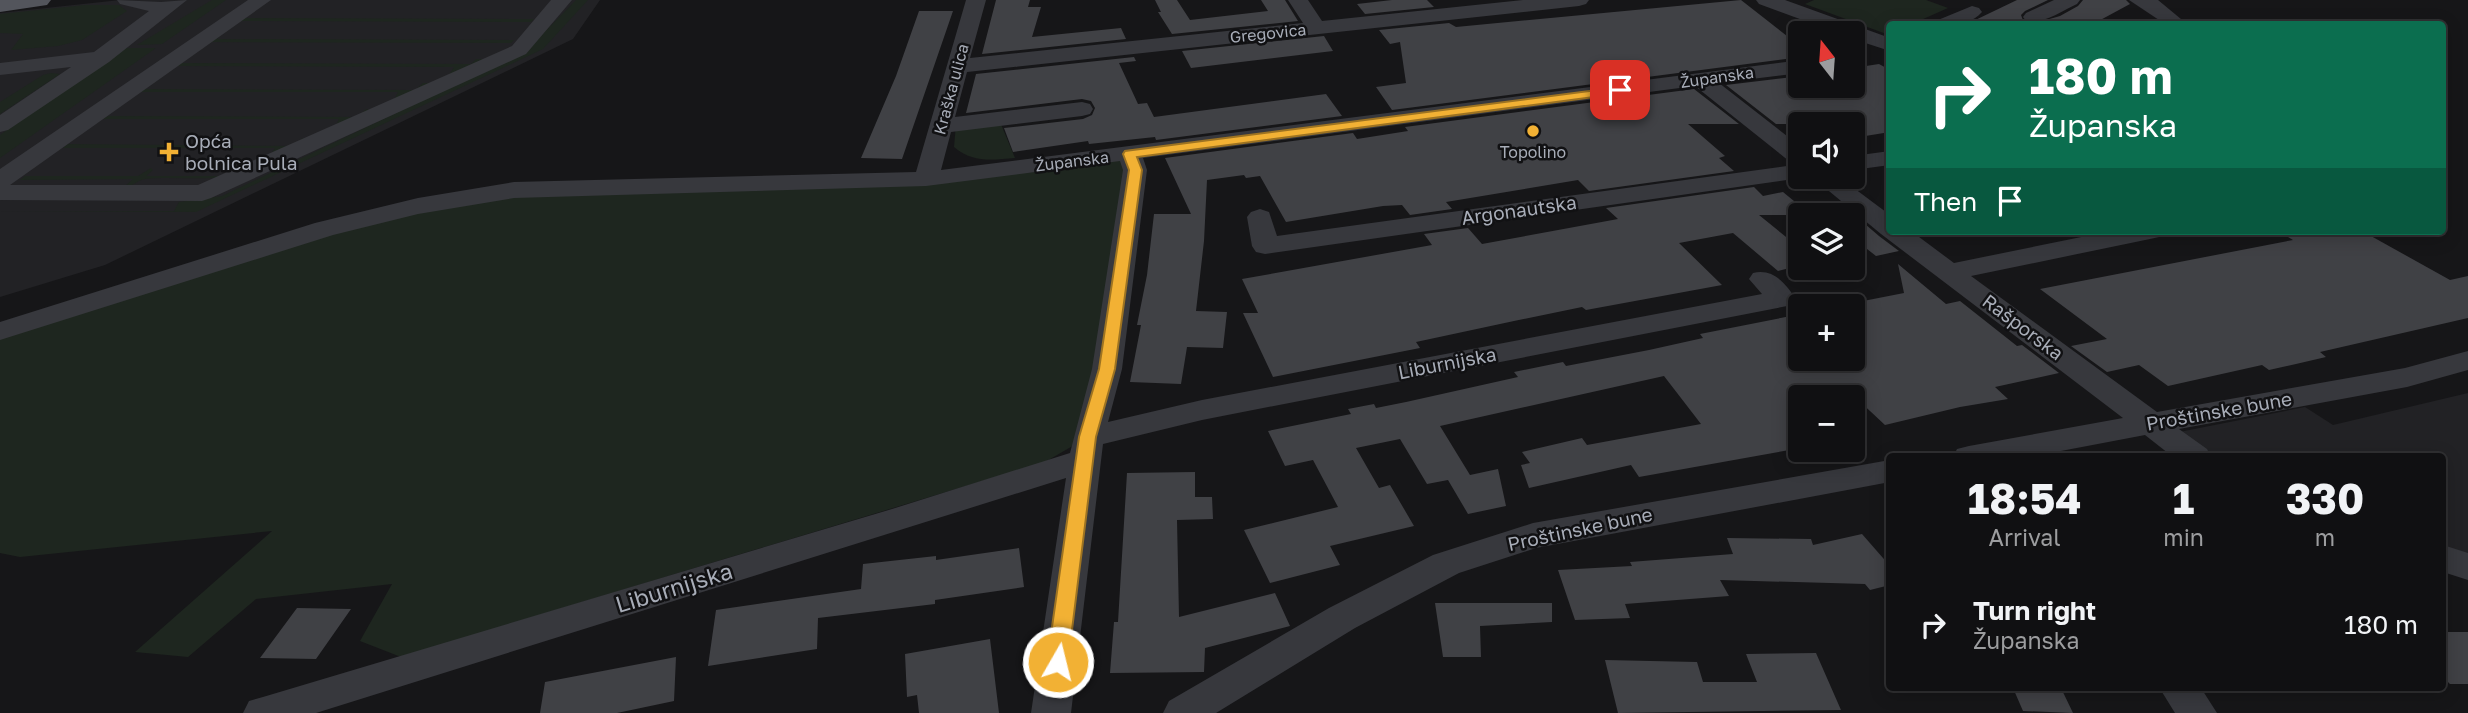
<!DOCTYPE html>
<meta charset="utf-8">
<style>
:root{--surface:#101012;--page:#1e1e20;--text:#f1f3f6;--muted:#9c9d9f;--line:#303032}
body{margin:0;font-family:"Golos Text",sans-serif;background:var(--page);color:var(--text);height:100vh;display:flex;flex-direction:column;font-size:26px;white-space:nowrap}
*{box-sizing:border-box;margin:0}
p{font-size:23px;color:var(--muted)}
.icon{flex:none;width:38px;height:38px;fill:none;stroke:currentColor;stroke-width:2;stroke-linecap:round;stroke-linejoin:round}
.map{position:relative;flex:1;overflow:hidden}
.sheet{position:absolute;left:1886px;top:453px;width:560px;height:238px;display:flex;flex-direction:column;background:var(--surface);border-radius:7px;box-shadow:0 4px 18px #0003,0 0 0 2px var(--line)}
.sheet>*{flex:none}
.top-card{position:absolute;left:1886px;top:21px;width:560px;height:214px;border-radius:7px;box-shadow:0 4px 18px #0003,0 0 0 2px var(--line);background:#0b6e4f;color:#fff;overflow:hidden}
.needle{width:46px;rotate:343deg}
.buttons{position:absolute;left:1788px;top:21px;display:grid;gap:14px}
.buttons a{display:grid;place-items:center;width:77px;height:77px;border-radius:7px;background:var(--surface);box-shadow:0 4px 18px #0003,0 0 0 2px var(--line);font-size:35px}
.pin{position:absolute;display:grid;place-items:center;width:60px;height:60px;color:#fff;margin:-30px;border-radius:14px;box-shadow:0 4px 10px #0006}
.me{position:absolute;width:77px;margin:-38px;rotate:8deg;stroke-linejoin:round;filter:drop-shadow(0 0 5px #0008)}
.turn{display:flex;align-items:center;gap:24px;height:147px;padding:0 28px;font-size:32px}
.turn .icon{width:91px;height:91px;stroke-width:2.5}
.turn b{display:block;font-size:49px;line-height:60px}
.then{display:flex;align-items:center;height:66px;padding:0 28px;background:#0003;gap:14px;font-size:26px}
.eta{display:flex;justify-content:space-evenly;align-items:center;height:119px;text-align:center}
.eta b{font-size:42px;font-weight:700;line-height:49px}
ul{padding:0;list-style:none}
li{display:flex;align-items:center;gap:21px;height:105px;padding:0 28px}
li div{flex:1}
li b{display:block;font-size:26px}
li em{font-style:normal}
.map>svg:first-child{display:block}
.built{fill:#222225}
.green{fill:#1e261f}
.building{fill:#404145}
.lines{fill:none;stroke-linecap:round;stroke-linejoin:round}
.minor{fill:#37383d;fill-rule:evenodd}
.major{fill:#53555c;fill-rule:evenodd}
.route{fill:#f2b134;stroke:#9d7322;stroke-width:2}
.poi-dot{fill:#f2b134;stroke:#111113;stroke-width:2.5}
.labels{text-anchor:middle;stroke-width:5;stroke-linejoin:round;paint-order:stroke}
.far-street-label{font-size:16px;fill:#a8adb8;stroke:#111113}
.far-poi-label{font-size:16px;fill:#a8adb8;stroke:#111113}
.poi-label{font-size:19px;fill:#a8adb8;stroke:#111113;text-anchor:start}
.street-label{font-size:19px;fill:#a8adb8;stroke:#111113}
.near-street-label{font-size:23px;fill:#a8adb8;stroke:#111113}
</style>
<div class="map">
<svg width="2468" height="713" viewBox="0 0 2468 713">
<rect width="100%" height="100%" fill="#161618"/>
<path class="built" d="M 120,0 L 600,0 L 573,39 L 105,265 L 0,297 L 0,13 Z
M 2468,393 L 2468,566 L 2443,556 L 2443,457 L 2199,457 L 2169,434 L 2305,407 L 2333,425 Z"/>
<path class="green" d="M 212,0 L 226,0 L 162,44 L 137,45 Z
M 576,0 L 588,0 L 543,49 L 196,212 L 0,211 L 174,211 L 179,202 L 222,196 L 526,51 Z
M 1814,0 L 1926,0 L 1948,8 L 1912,24 L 1890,24 L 1889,35 L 1805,4 Z
M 85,5 L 119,5 L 127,11 L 82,40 L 58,46 L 11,50 L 23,34 L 0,33 L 0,14 Z
M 243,18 L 534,19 L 531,22 L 239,21 Z
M 222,34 L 217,39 L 514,40 L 511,43 L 212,42 L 200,49 Z
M 126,48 L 156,48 L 0,158 L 0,135 Z
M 476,59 L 483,59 L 449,75 L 454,67 L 177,66 L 181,63 L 471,64 Z
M 51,73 L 60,74 L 0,114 L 0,102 L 43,75 Z
M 423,83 L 430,83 L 394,100 L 398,92 L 139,92 L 144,89 L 415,90 Z
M 366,109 L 373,111 L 347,124 L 335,127 L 339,119 L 103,119 L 108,116 L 358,117 Z
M 998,117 L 1015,158 C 991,160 973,163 954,147 L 956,124 Z
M 303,138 L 310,138 L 309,141 L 282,154 L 268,158 L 275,148 L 63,148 L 68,144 L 294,146 Z
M 1130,154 L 1088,437 L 1045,462 L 401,657 L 360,641 L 392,584 L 256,599 L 188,657 L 135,652 L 272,531 L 20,557 L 0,553 L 0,331 L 324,229 L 514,190 L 926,179 L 1067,170 L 1069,161 Z
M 151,168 L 153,170 L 146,176 L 230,176 C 202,181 173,176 145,179 C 137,180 133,187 124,187 L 133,179 L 20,180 L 25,176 L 138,176 Z"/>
<path class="building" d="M 996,0 L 1030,0 L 1028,7 L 1041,7 L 1032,37 L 1121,28 L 1126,39 L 982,54 Z
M 1155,0 L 1177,0 L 1190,20 L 1268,11 L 1261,0 L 1285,0 L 1298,21 L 1172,34 L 1158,12 L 1161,12 Z
M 1392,0 L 1427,0 L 1434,7 L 1365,14 L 1357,4 Z
M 1741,0 L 1801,47 L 1801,57 L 1392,110 L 1376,87 L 1406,83 L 1400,42 L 1390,44 L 1379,30 L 1449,23 L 1456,27 Z
M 2017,0 L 2048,0 L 2025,11 L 2021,15 L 2024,23 L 2032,24 L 2060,16 L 2078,6 L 2083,0 L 2126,0 L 2130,4 L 2093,24 L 1967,24 Z
M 919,11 L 953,11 L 902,159 L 861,158 L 896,76 Z
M 1324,36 L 1333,51 L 1191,68 L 1182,51 Z
M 1134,57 L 1136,61 L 1119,63 L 1138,104 L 1147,103 L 1154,117 L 1326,94 L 1342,116 L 1156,140 L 1155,137 L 1089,144 L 1088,141 L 1013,152 L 1004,128 L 1083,119 L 1092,115 L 1095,108 L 1091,101 L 1082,99 L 966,113 L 976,74 Z
M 1879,64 L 1890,70 L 1890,132 L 1853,138 L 1853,124 L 1776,124 L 1726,85 L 1801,76 L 1801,86 L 1853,86 L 1853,68 Z
M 1694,89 L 1739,124 L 1688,124 L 1725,156 L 1719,158 L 1734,171 L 1589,191 L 1578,180 L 1446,202 L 1452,209 L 1410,215 L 1402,205 L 1383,206 L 1286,222 L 1260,176 L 1246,178 L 1244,175 L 1207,180 L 1204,241 L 1196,311 L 1227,312 L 1223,348 L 1187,347 L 1181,384 L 1130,382 L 1141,325 L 1137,325 L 1147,275 L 1154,214 L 1191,214 L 1165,158 L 1353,133 L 1357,139 L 1408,131 L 1405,127 Z
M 1754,187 L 1763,196 L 1783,192 L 1811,215 L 1759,215 L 1801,249 L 1801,265 L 1778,271 L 1733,233 L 1679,243 L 1722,285 L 1586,310 L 1582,307 L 1514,321 L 1416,342 L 1420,348 L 1273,377 L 1243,313 L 1258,313 L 1242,279 L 1432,245 L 1424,234 L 1468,228 L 1482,244 L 1618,219 L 1606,208 Z
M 1865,224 L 1879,236 L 1899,251 L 1876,256 L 1853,238 L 1853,227 Z
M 2278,231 L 2362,231 L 2450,280 L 2468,276 L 2468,318 L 2320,352 L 2326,357 L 2296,364 L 2269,370 L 2262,365 L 2168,386 L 2139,365 L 2107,372 L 2071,346 L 2107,339 L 2040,289 L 2293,240 Z
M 1898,264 L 1946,304 L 1960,301 L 2017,346 L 2022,345 L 2059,373 L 1995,387 L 2008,399 L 1960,407 L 1885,425 L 1855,397 L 1801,397 L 1801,448 L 1639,477 L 1631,465 L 1529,488 L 1521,465 L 1530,463 L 1522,452 L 1582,438 L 1587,445 L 1701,424 L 1664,376 L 1440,426 L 1470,475 L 1498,469 L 1506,506 L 1468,514 L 1448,480 L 1427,484 L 1400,439 L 1356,448 L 1379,488 L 1390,485 L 1414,526 L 1330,546 L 1340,565 L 1270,583 L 1244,530 L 1338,507 L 1313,460 L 1285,466 L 1268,431 L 1351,414 L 1348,409 L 1374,404 L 1376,408 L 1406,402 L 1518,377 L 1514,372 L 1563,362 L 1566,366 L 1649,350 L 1703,338 L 1700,334 L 1801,314 L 1801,359 L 1853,359 L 1853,303 L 1904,293 Z
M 1195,472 L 1195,497 L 1212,497 L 1213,519 L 1177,520 L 1179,617 L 1275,593 L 1290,626 L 1205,648 L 1204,672 L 1110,673 L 1114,622 L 1118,622 L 1127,473 Z
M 1862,534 L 1890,566 L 1890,585 L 1870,590 L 1865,584 L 1720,580 L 1729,596 L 1625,604 L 1630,618 L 1575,620 L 1558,570 L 1632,566 L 1630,562 L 1733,554 L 1727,538 L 1811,539 L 1813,545 Z
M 1019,548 L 1024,587 L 935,600 L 935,604 L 818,618 L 817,649 L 708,666 L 716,610 L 861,589 L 863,564 L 936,556 L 936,560 Z
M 1435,603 L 1552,603 L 1552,622 L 1480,626 L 1481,657 L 1443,657 Z
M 297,608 L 351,609 L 316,659 L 260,658 Z
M 2443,632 L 2468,632 L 2468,684 L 2450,684 L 2443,677 Z
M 990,639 L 999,713 L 919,713 L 917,695 L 907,697 L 905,654 Z
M 1816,653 L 1841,710 L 1618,713 L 1605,660 L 1697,662 L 1703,682 L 1757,682 L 1746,654 Z
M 676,657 L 674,701 L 617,713 L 540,713 L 545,682 Z
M 2013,688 L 2061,688 L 2073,713 L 2023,711 Z"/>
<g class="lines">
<path class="minor" d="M 117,0 L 161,2 L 187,0 L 109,62 L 8,130 L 0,132 L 0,115 L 71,67 L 0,75 L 0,63 L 94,52 L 149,11 L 120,4 Z
M 248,0 L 271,0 L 10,185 L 198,185 L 512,46 L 551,0 L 572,0 L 526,54 L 211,198 L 202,201 L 0,200 L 0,169 Z
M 966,0 L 986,0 L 970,58 L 1303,23 L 1288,0 L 1308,0 L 1322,21 L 1523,0 L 1589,0 L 1586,4 L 1579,6 L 967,72 L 955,117 L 1082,102 L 1090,104 L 1093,109 L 1090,114 L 1082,116 L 951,132 L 941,170 L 1801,60 L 1801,73 L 1719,83 L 1801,147 L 1801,177 L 1807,177 L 1801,178 L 1265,254 L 1256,252 L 1252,246 L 1247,217 L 1251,212 L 1260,209 L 1269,212 L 1277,236 L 1794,165 L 1695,86 L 1143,158 L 1147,170 L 1122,369 L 1108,422 L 1202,400 L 1762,294 L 1749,279 L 1753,273 C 1773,268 1785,283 1796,299 L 1792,305 L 1782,307 L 1202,420 L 1103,444 L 1071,713 L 1031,713 L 1066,478 L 316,713 L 243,713 L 249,701 L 263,697 L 892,509 L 1070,453 L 1092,369 L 1123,170 L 1120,161 L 926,186 L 514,198 L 418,214 L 333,235 L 0,340 L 0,322 L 315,223 L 418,198 L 514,182 L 916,172 Z
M 1756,0 L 1785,0 L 1890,38 L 1890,51 L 1853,39 L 1853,33 L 1838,33 L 1759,4 Z
M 2054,0 L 2080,0 L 2077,4 C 2062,11 2042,25 2026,21 L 2023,17 L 2026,13 Z
M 2129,0 L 2158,0 L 2187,24 L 2165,24 Z
M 1972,6 L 1979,8 L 1982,12 C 1970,26 1951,25 1935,24 L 1938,20 Z
M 1890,151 L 1890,165 L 1853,170 L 1853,156 Z
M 1812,177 L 1839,177 L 1890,215 L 1890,231 L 1911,231 L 1954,263 L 2111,231 L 2163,231 L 2159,237 L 2150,239 L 1971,276 L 2157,412 L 2405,368 L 2468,351 L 2468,370 L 2407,387 L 2179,429 L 2207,449 L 2211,457 L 2173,457 L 2145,435 L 2029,457 L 1953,457 L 1957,449 L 1969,446 L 2123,418 L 1881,234 Z
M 1890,460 L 1890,482 L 1536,548 L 1459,573 L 1355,628 L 1216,713 L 1163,713 L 1169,701 L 1329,608 L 1433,555 L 1533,523 Z
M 2443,545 L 2468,553 L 2468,580 L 2443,572 Z
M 2165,688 L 2201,688 L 2217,713 L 2175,713 L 2162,692 Z"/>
<path class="major" d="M 0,0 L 51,0 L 47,5 L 0,12 Z"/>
</g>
<path class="route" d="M 1620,87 L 1626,90 L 1624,93 L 1137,157 L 1142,170 L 1115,369 L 1096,437 L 1068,662 L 1065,668 L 1058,671 L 1050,668 L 1047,662 L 1079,437 L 1099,369 L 1129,170 L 1123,154 L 1125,151 Z"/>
<g class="poi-dot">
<circle cx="1533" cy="131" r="7"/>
<path d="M165.5 141.5h7v7h7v7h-7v7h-7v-7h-7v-7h7z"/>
</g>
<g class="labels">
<g class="far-street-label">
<text transform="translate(1268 33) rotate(-6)" y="6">Gregovica</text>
<text transform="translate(1717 77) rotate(-8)" y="6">Županska</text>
<text transform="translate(951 89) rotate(-75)" y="6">Kraška ulica</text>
<text transform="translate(1072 161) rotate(-7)" y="6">Županska</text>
</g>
<g class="far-poi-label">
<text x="1533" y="158">Topolino</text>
</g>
<g class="poi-label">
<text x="185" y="148">Opća<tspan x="185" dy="22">bolnica Pula</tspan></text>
</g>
<g class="street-label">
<text transform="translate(1519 210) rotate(-8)" y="7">Argonautska</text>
<text transform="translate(2023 327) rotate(37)" y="7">Rašporska</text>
<text transform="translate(1447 363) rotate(-11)" y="7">Liburnijska</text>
<text transform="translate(2219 411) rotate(-10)" y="7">Proštinske bune</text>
<text transform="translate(1580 529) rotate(-12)" y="7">Proštinske bune</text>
</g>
<g class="near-street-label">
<text transform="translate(674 588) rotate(-17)" y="8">Liburnijska</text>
</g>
</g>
</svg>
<div class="buttons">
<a><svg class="needle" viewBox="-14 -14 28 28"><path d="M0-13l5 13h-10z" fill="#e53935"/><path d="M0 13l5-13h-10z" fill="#9c9d9f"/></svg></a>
<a><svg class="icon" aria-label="sound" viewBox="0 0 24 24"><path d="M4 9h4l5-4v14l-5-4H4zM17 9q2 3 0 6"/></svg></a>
<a><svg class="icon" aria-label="layers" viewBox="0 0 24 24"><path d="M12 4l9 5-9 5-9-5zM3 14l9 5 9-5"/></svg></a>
<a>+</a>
<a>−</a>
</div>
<div class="pin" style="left:1620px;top:90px;background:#d93025"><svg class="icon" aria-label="arrive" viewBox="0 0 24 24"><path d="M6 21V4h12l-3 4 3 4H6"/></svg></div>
<svg class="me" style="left:1058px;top:662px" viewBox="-20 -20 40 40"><circle r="17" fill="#f2b134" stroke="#fff" stroke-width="3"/><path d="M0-11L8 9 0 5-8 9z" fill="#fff"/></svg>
<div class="top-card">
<div class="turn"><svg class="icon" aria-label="right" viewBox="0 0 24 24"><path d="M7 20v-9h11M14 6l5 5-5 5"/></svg><div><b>180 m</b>Županska</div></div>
<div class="then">Then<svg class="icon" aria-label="arrive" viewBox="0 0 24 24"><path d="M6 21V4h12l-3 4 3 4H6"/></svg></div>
</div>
<section class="sheet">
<div class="eta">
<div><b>18:54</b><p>Arrival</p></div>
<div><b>1</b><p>min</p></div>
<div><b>330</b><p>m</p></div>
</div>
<ul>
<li><svg class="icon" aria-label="right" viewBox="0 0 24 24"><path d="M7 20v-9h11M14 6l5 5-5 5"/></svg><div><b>Turn right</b><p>Županska</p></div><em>180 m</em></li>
</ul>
</section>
</div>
